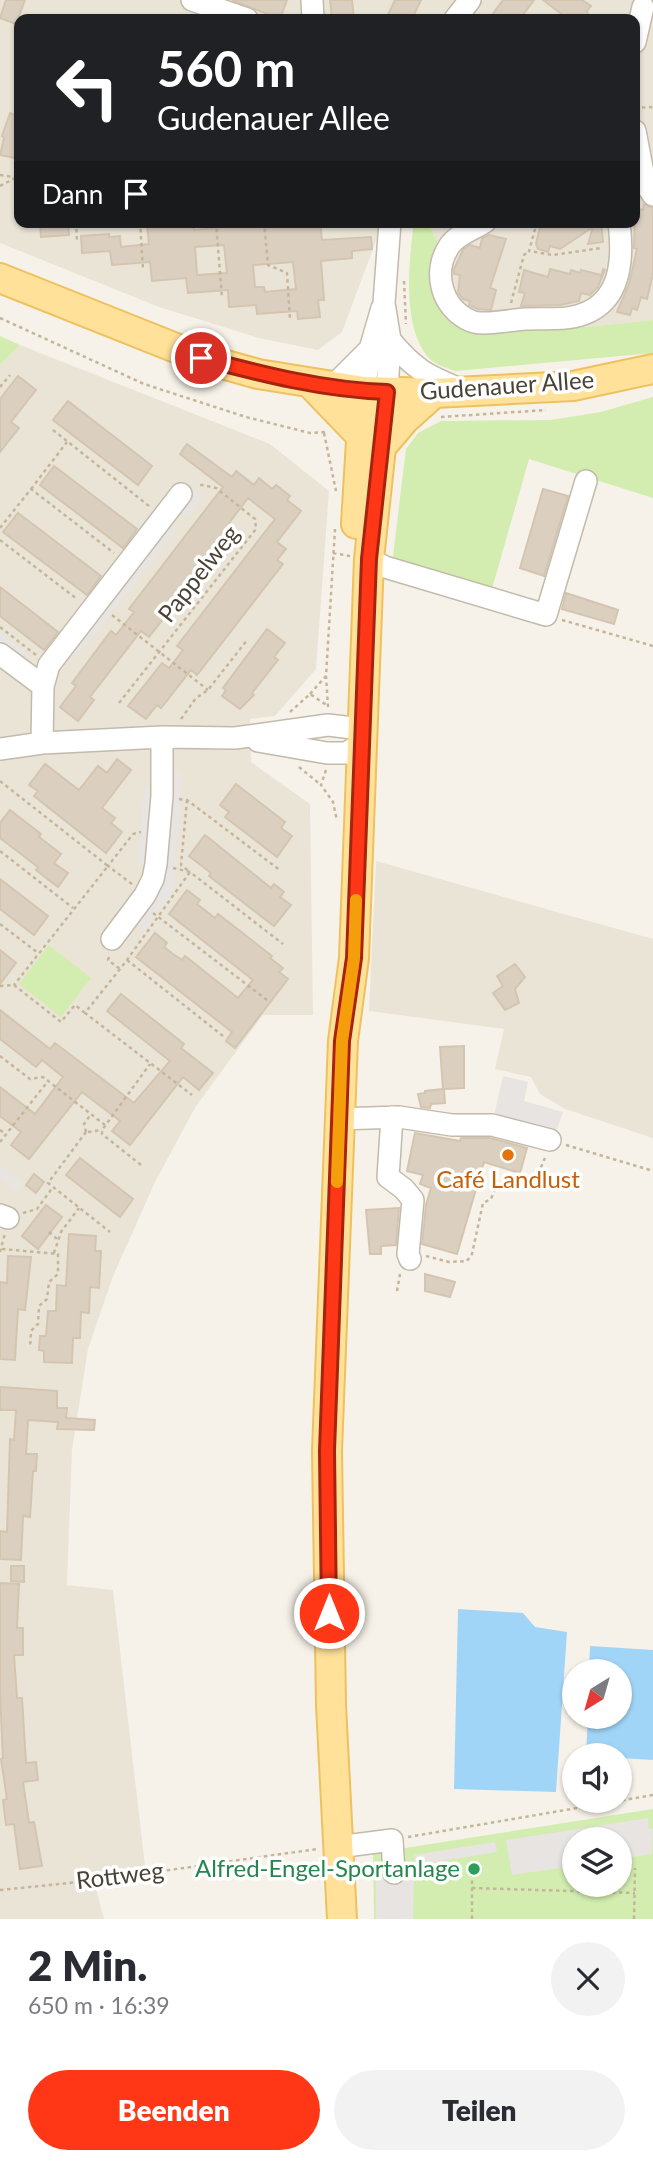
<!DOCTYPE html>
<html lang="de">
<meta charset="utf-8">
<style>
:root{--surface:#fff;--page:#f2f2f3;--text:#2b2b33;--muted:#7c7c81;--accent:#ff3717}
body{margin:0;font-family:Lato,sans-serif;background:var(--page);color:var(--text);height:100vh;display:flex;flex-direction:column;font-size:26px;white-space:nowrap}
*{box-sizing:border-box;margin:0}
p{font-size:23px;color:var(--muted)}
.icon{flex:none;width:38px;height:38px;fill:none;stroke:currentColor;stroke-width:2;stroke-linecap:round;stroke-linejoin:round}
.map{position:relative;height:1919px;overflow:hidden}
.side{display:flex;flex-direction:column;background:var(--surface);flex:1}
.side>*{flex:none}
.top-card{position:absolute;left:14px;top:14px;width:626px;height:214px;border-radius:14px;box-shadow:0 2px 5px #0004;background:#202124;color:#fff;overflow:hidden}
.needle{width:46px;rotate:217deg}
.fabs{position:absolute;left:562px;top:1659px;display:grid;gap:14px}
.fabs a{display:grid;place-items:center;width:70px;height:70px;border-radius:50%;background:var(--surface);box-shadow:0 2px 5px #0004;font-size:35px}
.pin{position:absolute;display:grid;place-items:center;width:60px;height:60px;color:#fff;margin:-30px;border:4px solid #fff;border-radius:50%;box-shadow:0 2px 7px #0007}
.me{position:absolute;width:77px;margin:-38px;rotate:0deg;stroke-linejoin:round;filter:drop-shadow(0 0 5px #0008)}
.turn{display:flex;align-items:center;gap:24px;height:147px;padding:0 28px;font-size:32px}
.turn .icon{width:91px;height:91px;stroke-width:2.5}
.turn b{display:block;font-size:49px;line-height:60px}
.then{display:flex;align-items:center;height:66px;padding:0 28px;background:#0003;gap:14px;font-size:26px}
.round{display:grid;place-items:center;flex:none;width:74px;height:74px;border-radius:37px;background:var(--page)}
.headline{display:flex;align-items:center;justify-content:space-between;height:119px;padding:0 28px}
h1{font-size:42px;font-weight:800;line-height:52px}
.action{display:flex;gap:14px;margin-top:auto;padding:14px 28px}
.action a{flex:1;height:80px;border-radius:42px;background:var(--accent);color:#fff;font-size:28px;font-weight:800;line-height:80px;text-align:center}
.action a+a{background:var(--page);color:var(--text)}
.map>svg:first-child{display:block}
.residential{fill:#eae4d7}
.green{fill:#d2edaf;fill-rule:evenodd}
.parking{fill:#e7e4e1}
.water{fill:#a1d5f7}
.building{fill:#dbd0c0;stroke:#d4c5b0;stroke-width:2;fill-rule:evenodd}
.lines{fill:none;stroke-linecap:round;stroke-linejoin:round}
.minor-casing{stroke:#c2baab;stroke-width:24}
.major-casing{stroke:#eec15f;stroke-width:32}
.path{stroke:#c5b69b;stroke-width:2.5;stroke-dasharray:3.5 3.5;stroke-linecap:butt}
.minor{stroke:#fff;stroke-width:21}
.major{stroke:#ffe199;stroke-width:28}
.route-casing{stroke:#a6240f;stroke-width:18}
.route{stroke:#ff3717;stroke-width:12}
.slow{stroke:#f59e0b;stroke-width:12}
.food-dot{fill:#e8710a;stroke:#fff;stroke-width:2.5}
.leisure-dot{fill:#2e9e5b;stroke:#fff;stroke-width:2.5}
.labels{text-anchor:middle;stroke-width:7;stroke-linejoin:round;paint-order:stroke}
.street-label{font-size:24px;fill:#4a4236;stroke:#fff}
.food-label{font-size:24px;fill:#c56008;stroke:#fff}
.leisure-label{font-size:24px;fill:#27864d;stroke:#fff;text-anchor:end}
</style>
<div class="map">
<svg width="653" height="1919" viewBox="0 0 653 1919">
<rect width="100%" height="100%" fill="#f6f2e9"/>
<path class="residential" d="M 0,0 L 653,0 L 653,320 L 597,326 L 470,334 L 443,316 L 433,292 L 440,248 L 428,222 L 635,222 L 635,19 L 19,19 L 19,222 L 383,222 L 342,332 L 318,350 L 259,338 L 159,307 L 0,243 Z
M 20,345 L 270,444 L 329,491 L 316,669 L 275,716 L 250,719 L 251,762 L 310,804 L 313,1015 L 263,1015 L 196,1106 L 155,1182 L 113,1276 L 88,1349 L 72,1450 L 67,1585 L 113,1590 L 145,1866 L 92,1874 L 104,1919 L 0,1919 L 0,365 Z
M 376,861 L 653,939 L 653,1138 L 565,1109 L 540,1094 L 531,1077 L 495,1069 L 504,1029 L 369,1011 Z"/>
<path class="green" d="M 414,222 L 428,222 L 440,248 L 433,292 L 443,316 L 470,334 L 597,326 L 653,320 L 653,353 L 455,371 C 447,368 436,365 430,359 C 401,329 409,260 414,222 Z
M 0,336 L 20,345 L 0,365 Z
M 653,397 L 653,498 L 529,459 L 491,592 L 392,564 L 406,449 L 418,433 L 441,421 L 550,420 L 601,412 Z
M 49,945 L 91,978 L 61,1017 L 19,984 Z
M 653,1809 L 653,1919 L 374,1919 L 373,1853 ZM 574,1839 L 620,1839 L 620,1885 L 574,1885 Z"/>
<path class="parking" d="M 196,489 L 204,495 L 187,517 L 179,511 Z
M 166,525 L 175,532 L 77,657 L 69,650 Z
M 0,631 L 27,652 L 19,662 L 0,647 Z
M 171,771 L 182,772 L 174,890 L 144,932 L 136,925 L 157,894 Z
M 144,787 L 155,787 L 149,864 L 138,863 Z
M 503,1076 L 528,1082 L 524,1101 L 563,1112 L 554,1138 L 493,1120 Z
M 0,1165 L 23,1183 L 17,1191 L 0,1177 Z
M 648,1818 L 649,1829 L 653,1829 L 652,1854 L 620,1859 L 620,1839 L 574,1839 L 574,1866 L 512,1875 L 506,1840 Z
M 495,1842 L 497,1852 L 416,1865 L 414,1855 Z
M 376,1879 L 414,1879 L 413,1919 L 376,1919 Z"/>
<path class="water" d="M 458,1609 L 523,1613 L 535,1627 L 567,1632 L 556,1792 L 454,1789 Z
M 590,1646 L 653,1650 L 653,1760 L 620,1758 L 620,1755 L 586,1755 L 588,1717 L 620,1717 L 620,1671 L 589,1671 Z"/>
<path class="building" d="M 6,0 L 25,0 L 16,24 L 0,18 Z
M 232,0 L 287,0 L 280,19 Z
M 330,0 L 352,0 L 354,19 L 332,19 Z
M 395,0 L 421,0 L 412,19 L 386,19 Z
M 503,0 L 534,0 L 520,19 L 489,19 Z
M 543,0 L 582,0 L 591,6 L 587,11 L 589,19 L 568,19 Z
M 10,113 L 19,117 L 19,143 L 15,158 L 0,155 L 4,138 L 2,136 Z
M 644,204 L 653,208 L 653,274 L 647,299 L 641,297 L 637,310 L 632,308 L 630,315 L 617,312 L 629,284 L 637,249 L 634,248 L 635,208 L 643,210 Z
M 40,222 L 68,222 L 69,235 L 41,237 Z
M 193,222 L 194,230 L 223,227 L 222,222 L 320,222 L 322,240 L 371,237 L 372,249 L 352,251 L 352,258 L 321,261 L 324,300 L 318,300 L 320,317 L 298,319 L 297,311 L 257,314 L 256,305 L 229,307 L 228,290 L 188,293 L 186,278 L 152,281 L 150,262 L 112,265 L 110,251 L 82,253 L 81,236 L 109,234 L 109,237 L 120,236 L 121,247 L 149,244 L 147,224 ZM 224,245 L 227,273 L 197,275 L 195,247 ZM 293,262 L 296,289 L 265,292 L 264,287 L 255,287 L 253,265 Z
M 541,222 L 601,222 L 603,242 L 588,244 L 593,227 L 560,249 L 550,246 L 548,252 L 538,249 L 536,244 Z
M 489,235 L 506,239 L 490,288 L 496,290 L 491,310 L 478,309 L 469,305 L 470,301 L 463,299 L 458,293 L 460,275 L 454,274 L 454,269 L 463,250 L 470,245 L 480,248 L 482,238 Z
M 550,269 L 570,274 L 571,270 L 580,273 L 581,270 L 601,275 L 601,278 L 603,269 L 605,270 L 598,287 L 590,295 L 581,293 L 579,301 L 560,305 L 521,306 L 525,293 L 519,292 L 524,270 L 548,277 Z
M 18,376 L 36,390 L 11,422 L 19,428 L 0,452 L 0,399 Z
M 68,401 L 152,466 L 138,485 L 53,420 Z
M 187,444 L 232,477 L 236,471 L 254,485 L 259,478 L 272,489 L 276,485 L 290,496 L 287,500 L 301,511 L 277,542 L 286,549 L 277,560 L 283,564 L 197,675 L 191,670 L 161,708 L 157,705 L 146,719 L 128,706 L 162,663 L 169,668 L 183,650 L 177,646 L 275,519 L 248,498 L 229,523 L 234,527 L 149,637 L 141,631 L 90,697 L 94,700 L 78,721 L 60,707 L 76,686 L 72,683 L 111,631 L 116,635 L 134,612 L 129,609 L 223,487 L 180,454 Z
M 54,466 L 137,529 L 123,548 L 40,485 Z
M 543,489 L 568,496 L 544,576 L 520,568 Z
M 18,513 L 101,576 L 87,595 L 3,532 Z
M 0,587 L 58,632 L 44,650 L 0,616 Z
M 566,593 L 618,610 L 614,624 L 562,609 Z
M 267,629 L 285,643 L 274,657 L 278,660 L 252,693 L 254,695 L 240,709 L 222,696 L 226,690 L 223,688 Z
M 117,759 L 131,770 L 102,808 L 115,818 L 111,823 L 122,832 L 106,853 L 34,796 L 38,791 L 29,785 L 45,764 L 79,790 L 98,766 L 107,773 Z
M 236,784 L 285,822 L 281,828 L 292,836 L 277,857 L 225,817 L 229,812 L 220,805 Z
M 10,810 L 41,834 L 39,837 L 61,854 L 54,863 L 68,873 L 58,887 L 36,870 L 38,867 L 0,838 L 0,823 Z
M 205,835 L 271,888 L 274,884 L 284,892 L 280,897 L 291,905 L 274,926 L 209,876 L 211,873 L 189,856 Z
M 0,879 L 48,916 L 34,935 L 0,909 Z
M 187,890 L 200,900 L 197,904 L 215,918 L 218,914 L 272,956 L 270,958 L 283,968 L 279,972 L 288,979 L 235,1048 L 226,1041 L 232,1032 L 136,957 L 155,933 L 167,943 L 164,947 L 173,954 L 182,960 L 185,956 L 238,998 L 253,980 L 169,914 Z
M 0,950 L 16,963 L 0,984 Z
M 515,964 L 525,977 L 515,989 L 519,1003 L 505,1010 L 493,993 L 503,986 L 497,976 Z
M 121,994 L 184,1044 L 181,1048 L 213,1073 L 199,1090 L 183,1077 L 130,1145 L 112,1131 L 120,1121 L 82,1092 L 29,1159 L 11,1145 L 21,1132 L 0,1116 L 0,1087 L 35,1114 L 63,1077 L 42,1060 L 36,1067 L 0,1039 L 0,1010 L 50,1049 L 55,1043 L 134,1103 L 170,1061 L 107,1011 Z
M 464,1046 L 464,1088 L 444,1089 L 445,1103 L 431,1104 L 430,1108 L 421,1107 L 418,1094 L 425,1093 L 425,1091 L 443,1089 L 440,1047 Z
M 415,1133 L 460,1141 L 461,1138 L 490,1138 L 527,1148 L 520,1173 L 484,1162 L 457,1254 L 422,1244 L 426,1205 L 431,1188 L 420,1184 L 423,1175 L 407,1171 Z
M 80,1158 L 133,1199 L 120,1217 L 66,1175 Z
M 34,1174 L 44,1182 L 36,1193 L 26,1185 Z
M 46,1205 L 62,1217 L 38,1249 L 22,1236 Z
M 399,1208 L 396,1245 L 381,1246 L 381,1254 L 370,1254 L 366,1210 Z
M 69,1234 L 96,1236 L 95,1251 L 101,1251 L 99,1288 L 90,1287 L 89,1313 L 81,1312 L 80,1338 L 73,1338 L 72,1363 L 44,1362 L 44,1351 L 39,1350 L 40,1336 L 46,1336 L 48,1311 L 56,1311 L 57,1285 L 66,1286 Z
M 8,1256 L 31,1257 L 25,1310 L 18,1309 L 15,1360 L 0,1359 L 0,1282 L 7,1283 Z
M 425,1274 L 455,1282 L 450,1297 L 425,1291 Z
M 0,1387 L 57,1391 L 57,1408 L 67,1408 L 66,1418 L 95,1420 L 94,1430 L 57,1429 L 58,1422 L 28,1420 L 26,1454 L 37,1454 L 36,1471 L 33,1471 L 30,1517 L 23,1516 L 21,1560 L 0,1559 L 0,1531 L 7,1532 L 10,1439 L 14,1440 L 16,1410 L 0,1410 Z
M 11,1566 L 24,1566 L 24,1582 L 11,1581 Z
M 0,1583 L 19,1584 L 17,1628 L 23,1628 L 23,1655 L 14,1655 L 17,1698 L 22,1698 L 26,1763 L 36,1762 L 38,1780 L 23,1782 L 29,1823 L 34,1822 L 42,1866 L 20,1869 L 14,1824 L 6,1825 L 3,1800 L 7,1799 L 1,1759 L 3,1758 L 0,1694 Z"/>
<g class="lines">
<g class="minor-casing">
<path id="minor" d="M 192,0 L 247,19
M 312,0 L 313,19
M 455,19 L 470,0
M 635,42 L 643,7
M 635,131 L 645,183 L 653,195
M 485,222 C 474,229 458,234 450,245 C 431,272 442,309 471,321 C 482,326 511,320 525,319 C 540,318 558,320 573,317 C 621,307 624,262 619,222
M 390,340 C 414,369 426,375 460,389
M 333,386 L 370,349
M 364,391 L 370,349 L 382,308
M 387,392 L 390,340 L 384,303 L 390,222
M 369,559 L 385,567 L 546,615 L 586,481
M 0,654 L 43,686
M 258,741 L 327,753 L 346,753 L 361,744
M 42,743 L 43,686 L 49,665 L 181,494
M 0,749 L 42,743 L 162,737 L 235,738 L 328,725 L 353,728 L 361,736
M 112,939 L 145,895 L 153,879 L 156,864 L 162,796 L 162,737
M 392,1117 L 388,1177 L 404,1189 L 413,1200 L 408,1254 L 410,1259
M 339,1119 L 399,1117 L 452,1125 L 492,1125 L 550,1140
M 0,1215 L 8,1218
M 338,1847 L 392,1840 L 394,1873"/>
</g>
<g class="major-casing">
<path id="major" d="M 0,278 L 201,358 L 258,374 L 364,391 L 434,393 L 573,386 L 653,369
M 310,383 L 361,436
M 382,446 L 405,419 L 434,393
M 356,524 L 364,391
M 342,1919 L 331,1705 L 327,1451 L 343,1041 L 354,958 L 369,559 L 387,392"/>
</g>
<path class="path" d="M 635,108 L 653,107
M 0,175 L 14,177
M 0,186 L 19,176
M 76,222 L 77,241
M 140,222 L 143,269
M 216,222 L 222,298
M 264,222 L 268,265 L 287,273 L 290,319
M 537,222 L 529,251 L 553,255 L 602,248
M 404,281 L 406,324
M 511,303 L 524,255 L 529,251
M 0,318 L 144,384 L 246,417 L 310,433 L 325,432
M 0,387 L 10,375
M 441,417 L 546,410
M 53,430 L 149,506
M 324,433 L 336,491
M 31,489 L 67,442
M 0,528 L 31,489 L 114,553
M 0,540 L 77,599
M 333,553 L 350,556
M 112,615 L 208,690
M 562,620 L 653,646
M 0,627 L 36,655
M 310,694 L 326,676
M 119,703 L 256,529 L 255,519 L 216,488 L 197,484
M 328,707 L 326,676 L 335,529
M 290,712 L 310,694 L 328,706
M 181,719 L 196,698 L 208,690 L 248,639
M 299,767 L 321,785
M 326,770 L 321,785 L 333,802 L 337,821
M 0,781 L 108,866 L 14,985
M 179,799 L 187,800 L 281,871
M 187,800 L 181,865 L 190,872 L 127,960 L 85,1013 L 192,1095
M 0,851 L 73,908
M 173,868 L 190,872 L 283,944
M 132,884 L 108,866 L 133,834 L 141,832
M 153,913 L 267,1000
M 0,924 L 38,953
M 109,957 L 108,960 L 120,969
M 127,960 L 223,1036
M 0,986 L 14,985 L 61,1022 L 75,1005 L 85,1013
M 0,1056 L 30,1079 L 43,1077 L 105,1125
M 0,1130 L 6,1134
M 86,1132 L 48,1183 L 110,1232
M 86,1132 L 84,1124 L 91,1114
M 88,1132 L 102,1130
M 0,1142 L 48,1081
M 566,1145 L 653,1171
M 141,1165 L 102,1134 L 102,1130 L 150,1064
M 23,1213 L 37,1209 L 53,1187
M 49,1232 L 57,1239
M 2,1249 L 58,1254 L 58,1274 L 49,1282 L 47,1299 L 39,1306 L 38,1324 L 31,1331 L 30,1348
M 0,1252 L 5,1233
M 54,1253 L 61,1232 L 79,1208
M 426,1256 L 449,1262 L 467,1261 L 472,1254 L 483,1203 L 491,1199 L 498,1182 L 530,1183 L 535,1181 L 545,1158
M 397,1291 L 400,1274
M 408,1837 L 653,1795
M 472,1888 L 635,1893
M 0,1890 L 99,1880 L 317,1849
M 472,1919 L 472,1862
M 634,1919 L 635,1868"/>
<use href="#minor" class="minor"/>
<use href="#major" class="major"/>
</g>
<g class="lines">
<g class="route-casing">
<path id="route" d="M 201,358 C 262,374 324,390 387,392 L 369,559 L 354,958 L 342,1041 L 327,1451 L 329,1613"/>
</g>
<use href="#route" class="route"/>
<path class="slow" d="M 337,1182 L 342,1041 L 354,958 L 356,900"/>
</g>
<circle class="food-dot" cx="508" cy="1155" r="7"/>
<circle class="leisure-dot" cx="474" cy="1869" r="7"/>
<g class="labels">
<g class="street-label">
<text transform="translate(507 386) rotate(-4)" y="8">Gudenauer Allee</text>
<text transform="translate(199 574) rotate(-52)" y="8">Pappelweg</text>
<text transform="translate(120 1876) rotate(-7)" y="8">Rottweg</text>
</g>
<g class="food-label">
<text x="508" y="1188">Café Landlust</text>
</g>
<g class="leisure-label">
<text x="460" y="1877">Alfred-Engel-Sportanlage</text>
</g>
</g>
</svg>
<div class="fabs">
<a><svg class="needle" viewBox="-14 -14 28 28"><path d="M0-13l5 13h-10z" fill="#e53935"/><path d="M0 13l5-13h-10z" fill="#7c7c81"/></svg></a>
<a><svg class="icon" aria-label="sound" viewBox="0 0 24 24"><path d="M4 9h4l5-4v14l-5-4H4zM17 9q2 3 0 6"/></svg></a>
<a><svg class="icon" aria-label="layers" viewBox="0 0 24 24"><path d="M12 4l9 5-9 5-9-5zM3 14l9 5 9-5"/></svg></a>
</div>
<div class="pin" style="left:201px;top:358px;background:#d93025"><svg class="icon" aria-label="arrive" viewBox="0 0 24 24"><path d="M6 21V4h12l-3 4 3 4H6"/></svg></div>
<svg class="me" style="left:329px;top:1613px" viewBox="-20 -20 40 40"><circle r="17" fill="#ff3717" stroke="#fff" stroke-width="3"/><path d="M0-11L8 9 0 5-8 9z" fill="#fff"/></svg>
<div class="top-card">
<div class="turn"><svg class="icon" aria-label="left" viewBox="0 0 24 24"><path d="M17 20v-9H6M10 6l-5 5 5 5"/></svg><div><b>560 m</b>Gudenauer Allee</div></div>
<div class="then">Dann<svg class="icon" aria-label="arrive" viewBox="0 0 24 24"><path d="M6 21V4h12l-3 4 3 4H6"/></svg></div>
</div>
</div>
<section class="side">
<div class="headline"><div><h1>2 Min.</h1><p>650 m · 16:39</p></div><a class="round"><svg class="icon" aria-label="close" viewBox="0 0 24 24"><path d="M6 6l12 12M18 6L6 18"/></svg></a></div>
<div class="action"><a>Beenden</a><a>Teilen</a></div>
</section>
